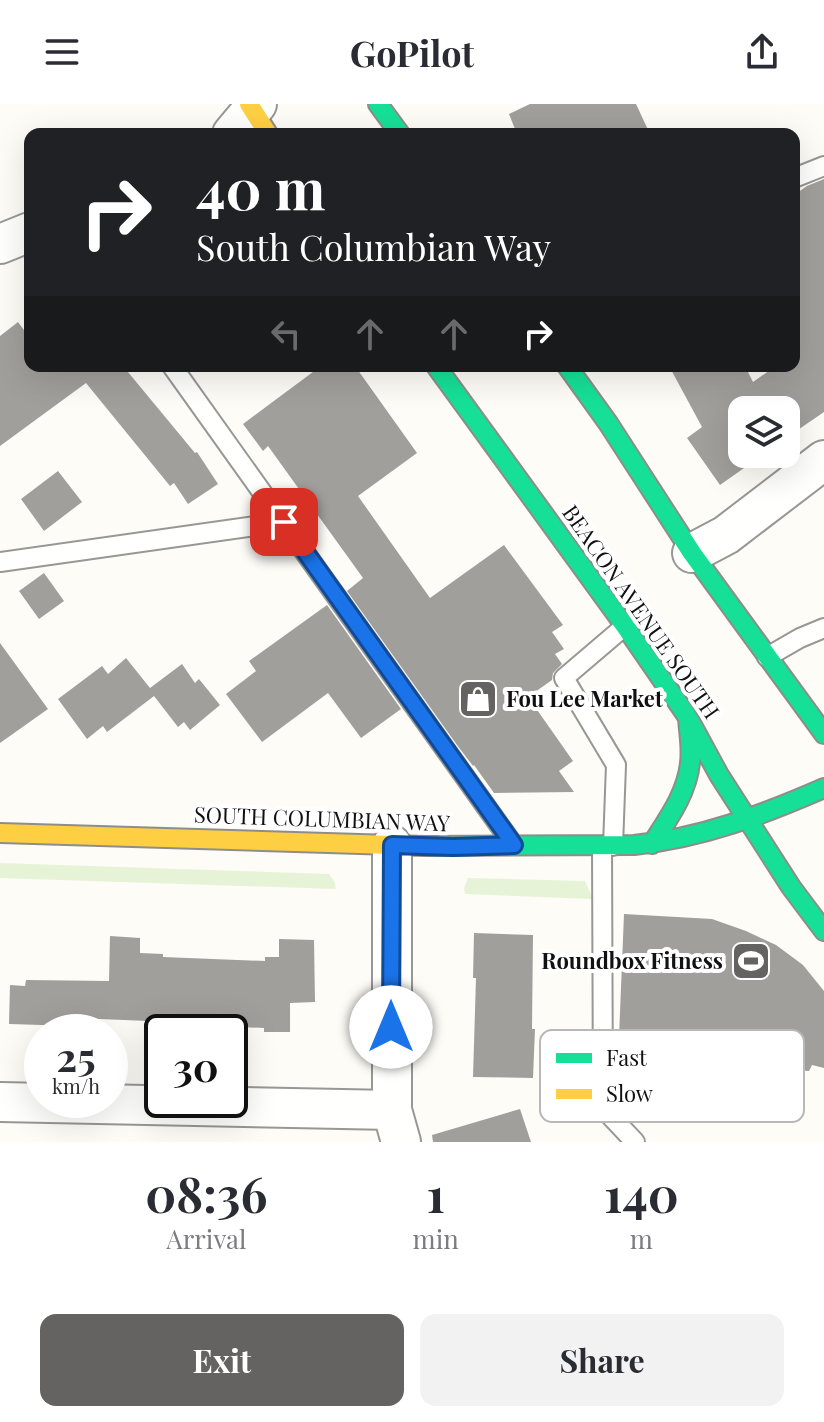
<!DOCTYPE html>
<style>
:root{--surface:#fff;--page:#f2f2f3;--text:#2b2b33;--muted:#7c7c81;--accent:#646362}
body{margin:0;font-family:"Playfair Display",serif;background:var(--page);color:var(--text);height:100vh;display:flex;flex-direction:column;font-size:30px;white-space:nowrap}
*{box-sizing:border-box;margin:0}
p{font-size:26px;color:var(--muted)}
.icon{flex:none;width:44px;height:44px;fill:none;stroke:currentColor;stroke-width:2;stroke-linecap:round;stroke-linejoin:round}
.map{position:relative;height:1038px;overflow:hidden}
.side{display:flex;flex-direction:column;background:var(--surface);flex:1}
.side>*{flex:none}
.top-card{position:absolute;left:24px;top:24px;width:776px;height:244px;border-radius:16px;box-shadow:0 8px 32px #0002;background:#202124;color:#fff;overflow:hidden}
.controls{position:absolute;left:728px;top:292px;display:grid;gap:16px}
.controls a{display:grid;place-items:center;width:72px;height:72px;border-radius:16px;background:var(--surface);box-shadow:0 8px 32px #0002;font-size:40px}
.speed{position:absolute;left:24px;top:910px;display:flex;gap:16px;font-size:40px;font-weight:700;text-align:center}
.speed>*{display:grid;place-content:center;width:104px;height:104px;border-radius:50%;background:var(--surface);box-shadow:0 8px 32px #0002;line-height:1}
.speed small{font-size:20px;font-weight:400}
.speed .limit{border:4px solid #111;border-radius:12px;background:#fff;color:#111}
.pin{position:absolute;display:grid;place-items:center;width:68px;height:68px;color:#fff;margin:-34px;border-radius:16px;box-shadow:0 4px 12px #0006}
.me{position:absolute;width:88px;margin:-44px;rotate:0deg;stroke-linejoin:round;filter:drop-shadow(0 0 6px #0008)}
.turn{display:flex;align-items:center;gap:28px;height:168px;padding:0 40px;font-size:36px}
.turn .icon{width:104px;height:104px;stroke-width:2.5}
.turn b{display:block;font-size:56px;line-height:68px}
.lanes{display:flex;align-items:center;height:76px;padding:0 40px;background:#0003;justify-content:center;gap:40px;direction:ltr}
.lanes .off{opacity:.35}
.eta{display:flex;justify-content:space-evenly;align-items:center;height:136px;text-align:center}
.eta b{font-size:48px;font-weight:700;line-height:56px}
.primary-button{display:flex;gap:16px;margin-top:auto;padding:16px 40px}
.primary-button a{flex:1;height:92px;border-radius:16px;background:var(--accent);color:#fff;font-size:32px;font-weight:700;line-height:92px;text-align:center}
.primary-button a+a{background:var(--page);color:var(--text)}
header{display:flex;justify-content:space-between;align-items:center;height:104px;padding:0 40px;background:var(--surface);font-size:36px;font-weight:700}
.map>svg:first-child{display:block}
.green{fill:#e7f3d7}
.building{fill:#a19f9c}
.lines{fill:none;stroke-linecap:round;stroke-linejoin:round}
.lane-casing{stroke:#979795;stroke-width:22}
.street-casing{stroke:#979795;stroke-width:42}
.fast-casing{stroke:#8e8d8b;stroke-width:22}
.slow-casing{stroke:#8e8d8b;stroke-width:22}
.lane{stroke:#fffffe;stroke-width:18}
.street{stroke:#fffffe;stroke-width:38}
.fast{stroke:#16e098;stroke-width:18}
.slow{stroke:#ffcf43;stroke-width:18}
.route-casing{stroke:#114b97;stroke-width:20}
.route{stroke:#1a73e8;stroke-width:14}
.labels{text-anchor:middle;stroke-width:8;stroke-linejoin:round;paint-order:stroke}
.street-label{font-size:22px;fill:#111;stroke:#fff}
.poi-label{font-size:22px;font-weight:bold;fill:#111;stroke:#fff;text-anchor:start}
.key{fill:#fff;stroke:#b8b8b8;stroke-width:2}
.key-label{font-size:22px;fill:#111}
</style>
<header><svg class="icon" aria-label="menu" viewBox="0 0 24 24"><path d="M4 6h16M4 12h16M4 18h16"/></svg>GoPilot<svg class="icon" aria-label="share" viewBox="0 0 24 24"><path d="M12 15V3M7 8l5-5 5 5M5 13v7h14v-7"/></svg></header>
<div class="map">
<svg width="824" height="1038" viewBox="0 0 824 1038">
<rect width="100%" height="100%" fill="#fdfcf7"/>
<path class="green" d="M 0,759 L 329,770 L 335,779 L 336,785 L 0,774 Z
M 468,774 L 585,777 L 593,795 L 465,790 L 464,784 Z"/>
<path class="building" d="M 530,0 L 636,0 L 650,30 L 517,30 L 509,10 Z
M 824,75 L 824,308 L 786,334 L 786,306 L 742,306 L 742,350 L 764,350 L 720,381 L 687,334 L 702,323 L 669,262 L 745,262 L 753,278 L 776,262 L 794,262 L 794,91 L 807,82 Z
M 18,218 L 30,234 L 30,262 L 123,262 L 195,349 L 197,348 L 218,380 L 188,400 L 174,379 L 170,382 L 86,279 L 0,342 L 0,232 Z
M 321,262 L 355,262 L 417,349 L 358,392 L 430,494 L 504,441 L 563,521 L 552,528 L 564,545 L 555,550 L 562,560 L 553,569 L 552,576 L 528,593 L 573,657 L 559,667 L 574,688 L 494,689 L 474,661 L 473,662 L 457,641 L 347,487 L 363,474 L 268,342 L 263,347 L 243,320 Z
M 58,367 L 82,398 L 44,427 L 21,395 Z
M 44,469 L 64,497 L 39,515 L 19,487 Z
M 327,501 L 401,605 L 361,634 L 328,589 L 262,638 L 226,590 L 256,567 L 249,557 Z
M 0,539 L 48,605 L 0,639 Z
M 126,554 L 150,584 L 182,560 L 195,579 L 199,575 L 220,601 L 190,626 L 184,618 L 178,623 L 154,592 L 107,628 L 103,622 L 87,635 L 58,595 L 102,562 L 108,570 Z
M 624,810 L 712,815 L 746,827 L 776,841 L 803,861 L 824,887 L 824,964 L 812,961 L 809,967 L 785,966 L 784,972 L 751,970 L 752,961 L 684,960 L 683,997 L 658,995 L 657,1000 L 622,998 L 623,976 L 619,976 L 622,958 L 618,958 Z
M 474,829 L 533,831 L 532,925 L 535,925 L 533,974 L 473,973 L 476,874 L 473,874 Z
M 110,832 L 140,834 L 140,849 L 163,850 L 163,853 L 265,857 L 265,853 L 279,853 L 279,835 L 314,836 L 315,898 L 290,899 L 290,928 L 264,928 L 264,924 L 197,921 L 197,919 L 75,914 L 75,922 L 9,920 L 10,881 L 25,882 L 26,876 L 109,877 Z
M 520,1005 L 531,1038 L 433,1038 L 432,1031 Z"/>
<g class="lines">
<g class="lane-casing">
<path id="lane" d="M 794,74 L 824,62
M 172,262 L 512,739
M 0,458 L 284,418
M 767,553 L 800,534 L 824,524
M 602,742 L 603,1004 L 635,1038
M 613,742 L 616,661 L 564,574 L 625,522"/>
</g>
<g class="street-casing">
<path id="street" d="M 232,30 L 257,0
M 0,140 L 30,128
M 692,449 L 726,431 L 824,356
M 392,741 L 392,1006 L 401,1038
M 0,998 L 392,1006"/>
</g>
<g class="fast-casing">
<path id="fast" d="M 378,0 L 400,30
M 436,262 L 625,522 L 687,612 L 719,671 L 791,783 L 824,827
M 567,262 L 608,319 L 692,449 L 824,630
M 652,740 C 668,715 687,689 690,659 C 692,644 689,629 688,614
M 425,742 L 634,741 C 702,734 762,711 824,684"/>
</g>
<g class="slow-casing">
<path id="slow" d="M 249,0 L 268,30
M 0,729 L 425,742"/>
</g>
<use href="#lane" class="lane"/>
<use href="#street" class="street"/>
<use href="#fast" class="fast"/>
<use href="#slow" class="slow"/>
</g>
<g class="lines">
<g class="route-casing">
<path id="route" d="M 284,418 L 514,741 L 453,743 L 392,741 L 391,923"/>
</g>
<use href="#route" class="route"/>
</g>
<defs>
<g id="shop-square" transform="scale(2)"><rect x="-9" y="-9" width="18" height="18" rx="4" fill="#646362" stroke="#fff"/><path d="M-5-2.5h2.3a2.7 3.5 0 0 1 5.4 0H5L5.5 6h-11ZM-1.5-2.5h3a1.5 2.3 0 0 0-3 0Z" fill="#fff"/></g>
<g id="stadium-square" transform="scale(2)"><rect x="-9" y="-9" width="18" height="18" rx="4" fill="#646362" stroke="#fff"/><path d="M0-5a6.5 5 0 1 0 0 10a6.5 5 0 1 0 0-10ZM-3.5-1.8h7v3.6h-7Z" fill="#fff"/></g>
</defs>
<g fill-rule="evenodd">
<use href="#shop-square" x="478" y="595"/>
<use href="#stadium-square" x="751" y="857"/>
</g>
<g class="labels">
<g class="street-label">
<text transform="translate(641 508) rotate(55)" y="8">BEACON AVENUE SOUTH</text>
<text transform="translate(322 715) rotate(2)" y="8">SOUTH COLUMBIAN WAY</text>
</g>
<g class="poi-label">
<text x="506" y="603">Fou Lee Market</text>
<text x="723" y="865" text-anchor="end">Roundbox Fitness</text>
</g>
</g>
<rect x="540" y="926" width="264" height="92" rx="12" class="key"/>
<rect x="556" y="949" width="36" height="10" fill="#16e098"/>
<rect x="556" y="985" width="36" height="10" fill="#ffcf43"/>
<g class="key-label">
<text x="606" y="962">Fast</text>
<text x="606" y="998">Slow</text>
</g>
</svg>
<div class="controls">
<a><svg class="icon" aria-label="layers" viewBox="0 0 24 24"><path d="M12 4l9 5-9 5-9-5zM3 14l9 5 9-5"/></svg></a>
</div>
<div class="speed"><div>25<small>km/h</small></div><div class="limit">30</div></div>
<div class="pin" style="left:284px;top:418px;background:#d93025"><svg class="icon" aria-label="arrive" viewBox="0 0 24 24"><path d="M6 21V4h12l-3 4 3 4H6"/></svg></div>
<svg class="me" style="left:391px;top:923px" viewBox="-20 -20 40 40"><circle r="19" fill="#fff"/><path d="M0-13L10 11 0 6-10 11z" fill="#1a73e8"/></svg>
<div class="top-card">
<div class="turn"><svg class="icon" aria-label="right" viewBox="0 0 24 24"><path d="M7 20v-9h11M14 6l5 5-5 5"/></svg><div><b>40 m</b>South Columbian Way</div></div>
<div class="lanes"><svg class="icon off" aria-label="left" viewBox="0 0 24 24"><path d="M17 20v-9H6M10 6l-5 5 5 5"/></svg><svg class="icon off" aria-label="ahead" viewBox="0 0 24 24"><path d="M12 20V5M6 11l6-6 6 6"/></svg><svg class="icon off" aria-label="ahead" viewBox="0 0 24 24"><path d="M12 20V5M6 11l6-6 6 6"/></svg><svg class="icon" aria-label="right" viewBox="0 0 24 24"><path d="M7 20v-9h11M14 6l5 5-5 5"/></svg></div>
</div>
</div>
<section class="side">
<div class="eta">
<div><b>08:36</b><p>Arrival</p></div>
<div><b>1</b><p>min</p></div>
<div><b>140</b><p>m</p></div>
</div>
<div class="primary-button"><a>Exit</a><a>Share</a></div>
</section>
